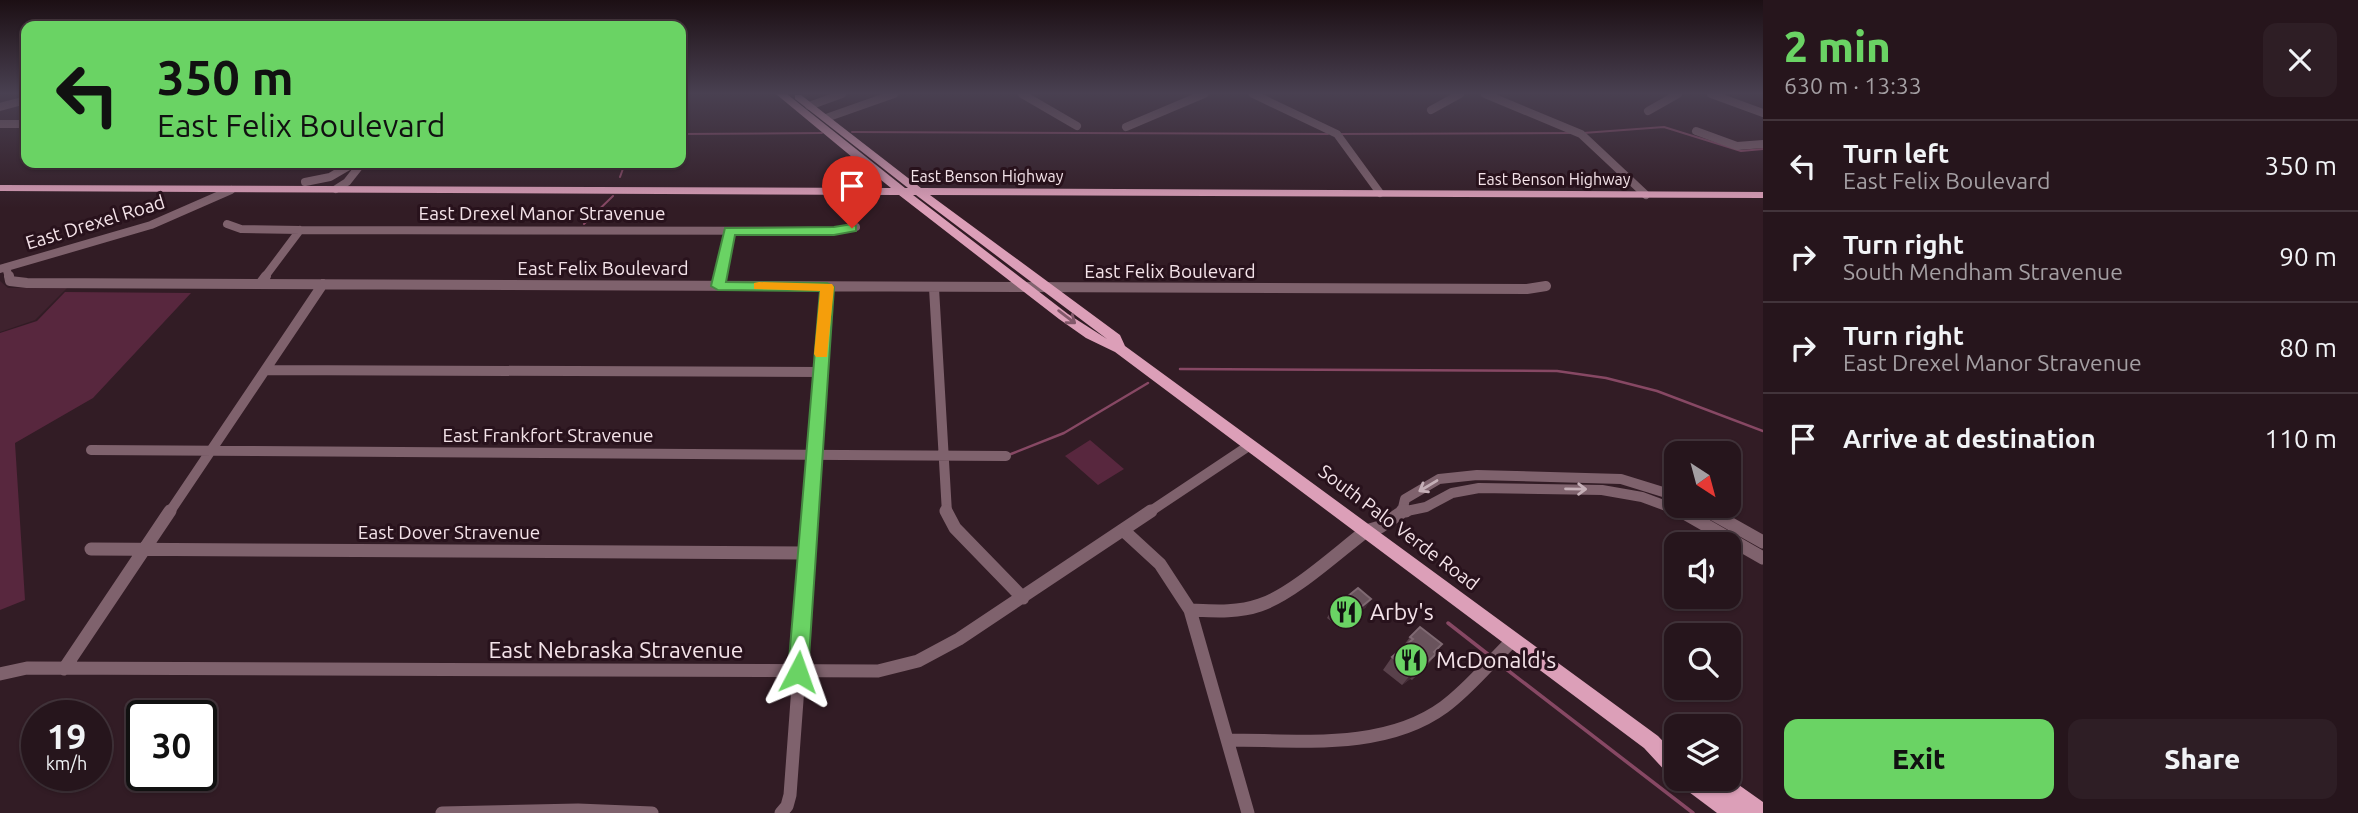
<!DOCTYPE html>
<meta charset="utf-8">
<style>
:root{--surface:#26151c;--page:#2e1e25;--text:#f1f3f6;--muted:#a49fa3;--line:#42343b;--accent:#6ad364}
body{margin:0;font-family:Ubuntu,sans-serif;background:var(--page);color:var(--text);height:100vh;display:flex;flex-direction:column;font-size:26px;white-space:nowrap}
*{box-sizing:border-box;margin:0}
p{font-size:23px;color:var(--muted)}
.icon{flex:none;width:38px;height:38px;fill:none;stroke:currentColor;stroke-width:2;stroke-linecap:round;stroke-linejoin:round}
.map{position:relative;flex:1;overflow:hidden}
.details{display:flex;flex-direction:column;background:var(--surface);width:595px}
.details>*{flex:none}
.top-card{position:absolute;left:21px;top:21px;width:665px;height:147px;border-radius:14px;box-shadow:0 2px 5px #0004,0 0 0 2px var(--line);background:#6ad364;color:#111;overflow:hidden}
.needle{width:46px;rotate:144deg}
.tools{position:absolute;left:1664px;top:441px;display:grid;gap:14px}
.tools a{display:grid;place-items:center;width:77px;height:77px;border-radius:14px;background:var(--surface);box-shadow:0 2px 5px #0004,0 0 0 2px var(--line);font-size:35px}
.speed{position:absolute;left:21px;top:700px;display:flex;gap:14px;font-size:35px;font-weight:700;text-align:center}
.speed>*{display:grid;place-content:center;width:91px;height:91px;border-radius:50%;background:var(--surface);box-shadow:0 2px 5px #0004,0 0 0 2px var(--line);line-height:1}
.speed small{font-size:18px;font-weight:400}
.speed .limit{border:4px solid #111;border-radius:10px;background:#fff;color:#111}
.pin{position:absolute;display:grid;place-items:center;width:60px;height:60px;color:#fff;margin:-72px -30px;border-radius:50% 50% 50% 0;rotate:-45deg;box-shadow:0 0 7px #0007}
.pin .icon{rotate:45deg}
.me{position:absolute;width:77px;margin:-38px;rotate:4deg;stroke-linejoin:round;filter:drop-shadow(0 0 5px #0008)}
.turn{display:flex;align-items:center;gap:24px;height:147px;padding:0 21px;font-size:32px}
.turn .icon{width:91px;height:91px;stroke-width:2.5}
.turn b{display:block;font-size:49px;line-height:60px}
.round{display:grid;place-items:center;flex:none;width:74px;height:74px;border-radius:14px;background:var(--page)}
.summary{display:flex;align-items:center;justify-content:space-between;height:119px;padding:0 21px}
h1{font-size:42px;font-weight:800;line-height:52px;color:var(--accent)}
.button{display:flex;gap:14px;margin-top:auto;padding:14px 21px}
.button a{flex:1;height:80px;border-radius:14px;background:var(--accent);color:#111;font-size:28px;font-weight:800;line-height:80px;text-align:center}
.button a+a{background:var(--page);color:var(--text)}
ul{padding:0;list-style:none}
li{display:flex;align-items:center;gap:21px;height:91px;padding:0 21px;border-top:2px solid var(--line)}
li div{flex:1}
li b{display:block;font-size:26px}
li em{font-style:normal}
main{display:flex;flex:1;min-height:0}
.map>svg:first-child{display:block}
.built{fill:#3f222e}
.green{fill:#58273e}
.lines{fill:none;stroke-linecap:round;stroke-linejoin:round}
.stream-far2{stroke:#874864;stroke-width:2}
.stream-far1{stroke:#874864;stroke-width:2.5}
.stream{stroke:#874864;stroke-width:3.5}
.minor-far2{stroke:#7f626d;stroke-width:8}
.minor-far1{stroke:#7f626d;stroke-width:10}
.minor{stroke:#7f626d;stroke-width:13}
.major{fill:#dc9fb8;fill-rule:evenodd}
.wall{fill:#59414b}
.shaded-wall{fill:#422b35}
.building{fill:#69535c;stroke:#7f6972;stroke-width:2}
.oneway{stroke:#82586a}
.oneway2{stroke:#c5afb7}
.route{fill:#6ad364;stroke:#458941;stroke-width:2}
.slow{fill:#f59e0b}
.labels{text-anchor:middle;stroke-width:6;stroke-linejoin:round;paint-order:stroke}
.far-street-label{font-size:16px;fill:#f4e3e9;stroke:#28121c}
.street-label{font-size:19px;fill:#f4e3e9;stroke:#28121c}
.near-poi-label{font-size:23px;fill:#f4e3e9;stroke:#28121c;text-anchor:start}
.near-street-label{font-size:23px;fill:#f4e3e9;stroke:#28121c}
</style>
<main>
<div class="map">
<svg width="1763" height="813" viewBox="0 0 1763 813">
<rect width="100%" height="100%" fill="#321c25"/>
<path class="built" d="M 0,281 L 8,288 L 68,287 L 35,320 L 0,332 Z"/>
<path class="green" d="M 65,292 L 191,293 L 93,398 L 15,443 L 25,600 L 0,610 L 0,333 L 37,321 Z
M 1090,440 L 1124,469 L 1098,485 L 1065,456 Z"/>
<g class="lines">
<path class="stream-far2" d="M 852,132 L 1328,134
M 1583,133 L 1664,127 L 1741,151 L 1763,149
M 681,134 L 822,133
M 1338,134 L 1570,133
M 620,177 L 625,163
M 584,224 L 613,196"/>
<path class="stream-far1" d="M 1180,369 L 1557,371 L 1606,378 L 1657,391 L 1763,431
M 1011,454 L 1064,433 L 1148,383"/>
<path class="stream" d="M 1448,623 L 1489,655
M 1497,662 L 1693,813"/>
<path class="minor-far2" d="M 1022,94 L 1077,126
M 1253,94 L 1337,134 L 1380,193
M 1485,94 L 1581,134 L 1646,195
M 1711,94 L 1763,113
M 809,106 L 842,94
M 0,107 L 26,100
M 1431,110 L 1460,94
M 1648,111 L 1678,94
M 826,118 L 894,94
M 0,124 L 26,124
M 1126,127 L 1204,94
M 1696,131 L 1737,146 L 1763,144
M 305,182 L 330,177 L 354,163
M 336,189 L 347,182 L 362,163
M 227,224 L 241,229 L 300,230 L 834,231 L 856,227
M 6,267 L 9,278
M 0,269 L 151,225 L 231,190
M 264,278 L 300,230
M 720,278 L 729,231"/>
<path class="minor-far1" d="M 9,276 L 10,281 L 27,283 L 1527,289 L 1546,286
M 260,284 L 266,276
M 718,286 L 720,276
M 934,288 L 947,513
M 266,370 L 821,372
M 91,450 L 1006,456
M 1676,496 L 1621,479 L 1477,475 L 1439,479 L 1405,499 L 1402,512 L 1426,507 L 1452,493 L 1479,488 L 1602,490 L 1642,497 L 1685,513
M 1699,506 L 1711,513
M 169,513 L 323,284
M 811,513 L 827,287
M 1148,513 L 1250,445"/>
<path class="minor" d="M 946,511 L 955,528 L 1023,598
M 1402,511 L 1406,511
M 1681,511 L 1763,558
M 1708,511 L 1763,542
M 1123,530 L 1160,564 L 1190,610 L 1248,813
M 91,549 L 807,553
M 1190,610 C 1213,611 1237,613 1260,605 C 1293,594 1337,553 1366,531 L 1380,527 L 1402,512
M 64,669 L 170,511
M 0,674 L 27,668 L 878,671 L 918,661 L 959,639 L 1151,511
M 1229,740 C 1298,740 1384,751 1444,707 C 1470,688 1490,662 1513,640
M 442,813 L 578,810 L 652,813
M 781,813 L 787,806 L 790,795 L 811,511"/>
<path class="major" d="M 776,94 L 787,94 L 905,188 L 908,188 L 795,99 L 795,95 L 801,95 L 921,188 L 1763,192 L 1763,198 L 930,195 L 1120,335 L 1125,346 L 1658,736 L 1676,755 L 1676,777 L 1669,775 L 1644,748 L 1115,352 L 1086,338 L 1059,319 L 899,195 L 0,191 L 0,185 L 891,188 L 871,172 L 866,180 L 823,185 L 823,181 L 858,175 L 862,169 L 858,162 ZM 913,195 L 916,195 L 1107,339 L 1068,314 Z
M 1729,778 L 1763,802 L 1763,813 L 1717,813 L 1681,786 L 1678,779 Z"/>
</g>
<path class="wall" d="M 1366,607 L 1340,628 L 1327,618 L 1332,609 Z
M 1410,637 L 1442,644 L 1435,653 L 1436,654 L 1427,666 L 1412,680 L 1410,679 L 1402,685 L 1383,670 L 1392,657 L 1401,649 Z"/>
<path class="shaded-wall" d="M 1371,599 L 1366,607 L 1340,628 L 1345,620 Z
M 1436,654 L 1427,666 L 1412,680 L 1421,668 Z
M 1419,666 L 1410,679 L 1402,685 L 1412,673 Z"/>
<path class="building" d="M 1358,588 L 1371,599 L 1345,620 L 1332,609 Z
M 1420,627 L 1442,644 L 1434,652 L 1436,654 L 1421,668 L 1419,666 L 1412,673 L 1392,657 L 1413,639 L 1410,637 Z"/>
<defs><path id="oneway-shaft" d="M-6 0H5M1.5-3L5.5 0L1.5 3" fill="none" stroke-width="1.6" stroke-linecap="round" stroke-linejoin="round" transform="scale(1.75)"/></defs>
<use class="oneway" href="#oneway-shaft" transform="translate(1067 317) rotate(37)"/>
<g class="oneway2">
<use href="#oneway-shaft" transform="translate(1428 486) rotate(149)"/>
<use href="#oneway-shaft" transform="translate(1576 489) rotate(1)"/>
</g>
<linearGradient id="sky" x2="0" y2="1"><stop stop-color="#1c0f14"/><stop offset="0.45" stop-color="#494051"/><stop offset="1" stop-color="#494051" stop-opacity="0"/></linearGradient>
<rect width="1763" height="208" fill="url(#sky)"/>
<path class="route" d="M 852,224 L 856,226 L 856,231 L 834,235 L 735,235 L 726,282 L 827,283 L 834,287 L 808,672 L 805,679 L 798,681 L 791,679 L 788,672 L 820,291 L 718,290 L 711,286 L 725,228 L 834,227 Z"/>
<path class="slow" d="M 759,282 L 832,284 L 834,287 L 827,357 L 816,357 L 814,354 L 820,291 L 754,289 L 754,283 Z"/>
<defs>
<g id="restaurant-disc" transform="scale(1.75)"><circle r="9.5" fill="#6ad364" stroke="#28121c"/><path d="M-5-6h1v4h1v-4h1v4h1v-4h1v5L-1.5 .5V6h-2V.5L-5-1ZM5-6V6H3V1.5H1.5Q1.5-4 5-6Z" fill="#111"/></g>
</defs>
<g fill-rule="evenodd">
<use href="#restaurant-disc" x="1346" y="612"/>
<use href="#restaurant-disc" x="1411" y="660"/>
</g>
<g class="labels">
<g class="far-street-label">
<text x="987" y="182">East Benson Highway</text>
<text x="1554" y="185">East Benson Highway</text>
</g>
<g class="street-label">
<text x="542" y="220">East Drexel Manor Stravenue</text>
<text transform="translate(95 222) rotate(-17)" y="7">East Drexel Road</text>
<text x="603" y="275">East Felix Boulevard</text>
<text x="1170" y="278">East Felix Boulevard</text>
<text x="548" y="442">East Frankfort Stravenue</text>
<text transform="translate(1399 527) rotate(37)" y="7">South Palo Verde Road</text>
<text x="449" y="539">East Dover Stravenue</text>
</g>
<g class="near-poi-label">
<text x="1370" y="620">Arby's</text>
<text x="1436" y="668">McDonald's</text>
</g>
<g class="near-street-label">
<text x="616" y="658">East Nebraska Stravenue</text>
</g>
</g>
</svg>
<div class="tools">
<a><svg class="needle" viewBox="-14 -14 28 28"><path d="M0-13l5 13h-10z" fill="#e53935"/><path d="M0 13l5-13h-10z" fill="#a49fa3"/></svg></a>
<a><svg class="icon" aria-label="sound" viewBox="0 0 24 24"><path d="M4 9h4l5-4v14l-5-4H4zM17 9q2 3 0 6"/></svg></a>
<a><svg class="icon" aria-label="search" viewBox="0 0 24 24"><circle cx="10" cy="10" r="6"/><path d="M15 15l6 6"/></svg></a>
<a><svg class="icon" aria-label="layers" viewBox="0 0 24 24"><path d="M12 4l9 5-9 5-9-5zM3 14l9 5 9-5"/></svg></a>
</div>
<div class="speed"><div>19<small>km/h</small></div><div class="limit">30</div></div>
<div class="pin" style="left:852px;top:228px;background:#d93025"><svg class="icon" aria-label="arrive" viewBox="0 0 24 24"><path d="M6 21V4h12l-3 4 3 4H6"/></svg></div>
<svg class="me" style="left:798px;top:672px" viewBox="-20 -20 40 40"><path d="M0-17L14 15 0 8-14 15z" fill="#6ad364" stroke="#fff" stroke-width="4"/></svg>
<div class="top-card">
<div class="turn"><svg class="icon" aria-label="left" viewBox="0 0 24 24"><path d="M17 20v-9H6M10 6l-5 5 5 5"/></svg><div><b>350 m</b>East Felix Boulevard</div></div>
</div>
</div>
<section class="details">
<div class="summary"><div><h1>2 min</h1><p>630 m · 13:33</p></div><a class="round"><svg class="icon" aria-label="close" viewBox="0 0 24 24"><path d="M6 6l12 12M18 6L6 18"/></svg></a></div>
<ul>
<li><svg class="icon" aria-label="left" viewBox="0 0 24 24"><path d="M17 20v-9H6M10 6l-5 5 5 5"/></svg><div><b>Turn left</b><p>East Felix Boulevard</p></div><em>350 m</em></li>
<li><svg class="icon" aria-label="right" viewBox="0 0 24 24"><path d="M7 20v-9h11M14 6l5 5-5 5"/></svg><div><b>Turn right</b><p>South Mendham Stravenue</p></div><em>90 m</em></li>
<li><svg class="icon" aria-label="right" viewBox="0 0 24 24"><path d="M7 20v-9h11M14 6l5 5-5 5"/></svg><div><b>Turn right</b><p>East Drexel Manor Stravenue</p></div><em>80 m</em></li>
<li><svg class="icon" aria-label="arrive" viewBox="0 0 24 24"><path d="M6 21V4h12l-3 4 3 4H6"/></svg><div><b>Arrive at destination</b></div><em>110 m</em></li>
</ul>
<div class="button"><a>Exit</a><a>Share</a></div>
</section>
</main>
